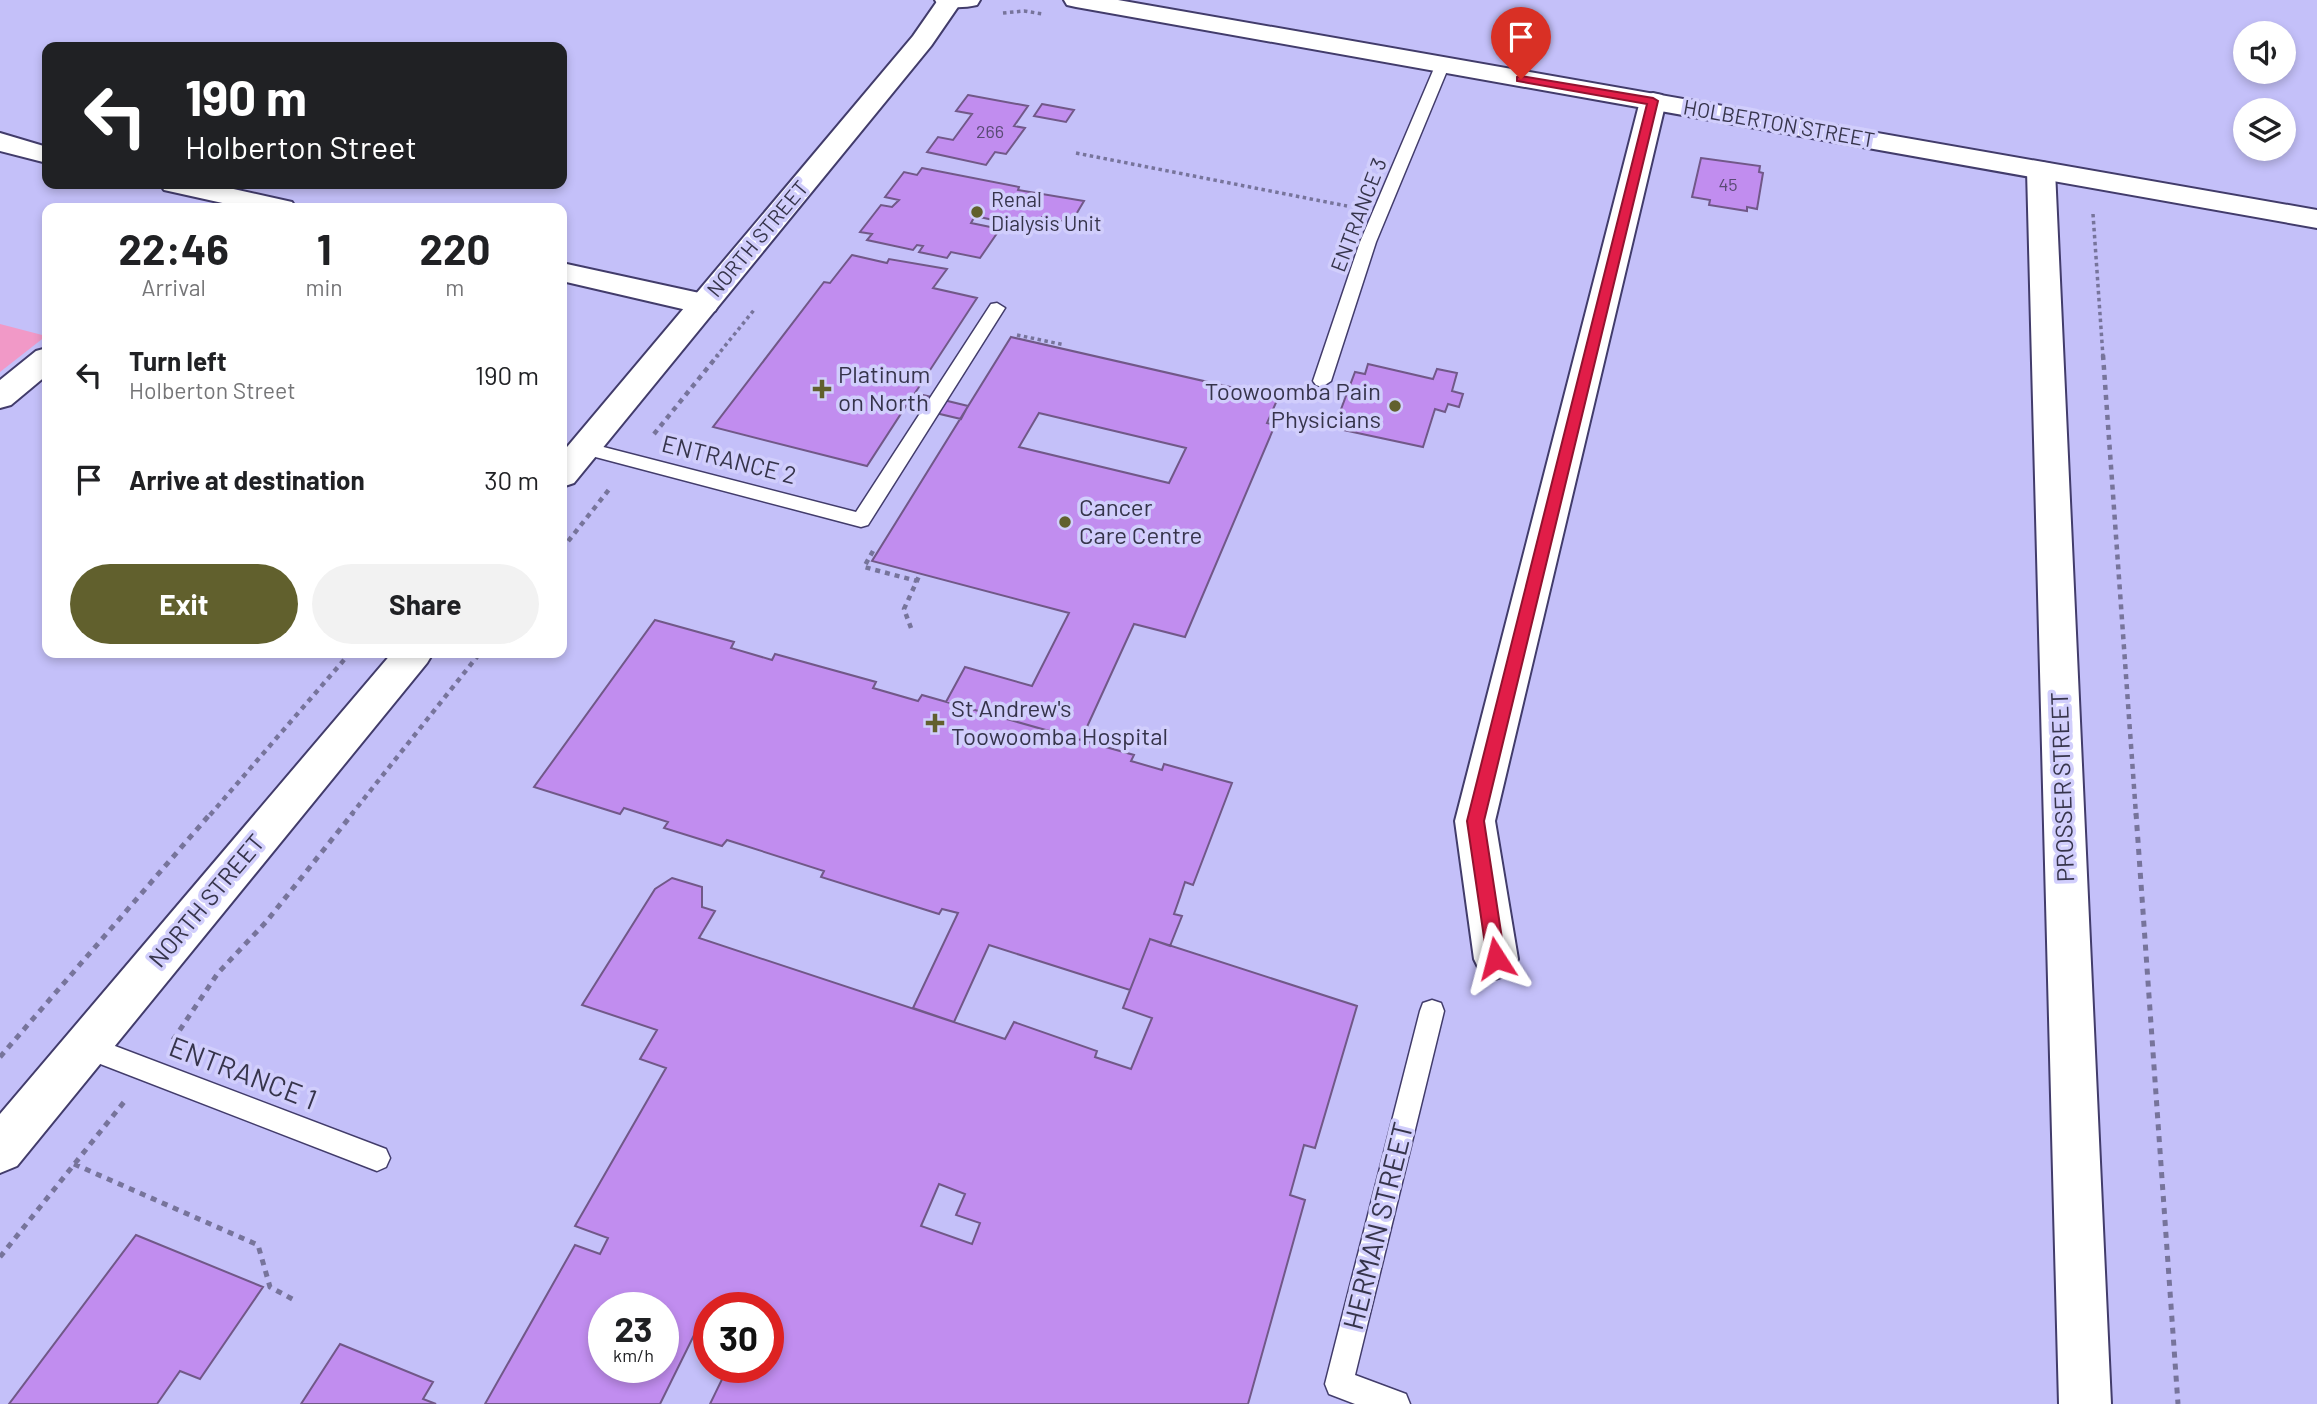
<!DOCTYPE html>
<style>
:root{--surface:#fff;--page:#f2f2f2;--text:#202124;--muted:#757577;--accent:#61602d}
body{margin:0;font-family:Barlow,sans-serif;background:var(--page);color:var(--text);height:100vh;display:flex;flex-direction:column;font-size:26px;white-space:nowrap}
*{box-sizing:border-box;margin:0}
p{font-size:23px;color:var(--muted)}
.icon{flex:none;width:38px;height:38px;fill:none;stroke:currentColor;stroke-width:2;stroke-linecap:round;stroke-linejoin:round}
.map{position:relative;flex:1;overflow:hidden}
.sheet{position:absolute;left:42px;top:203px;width:525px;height:455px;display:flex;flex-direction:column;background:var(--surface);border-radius:14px;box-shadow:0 4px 10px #0003}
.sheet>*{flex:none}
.hud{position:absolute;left:42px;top:42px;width:525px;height:147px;border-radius:14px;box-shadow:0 4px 10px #0003;background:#202124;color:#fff;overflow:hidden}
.tools{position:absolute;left:2233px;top:21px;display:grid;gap:14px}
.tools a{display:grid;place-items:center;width:63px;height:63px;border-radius:50%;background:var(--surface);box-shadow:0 4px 10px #0003;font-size:35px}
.speed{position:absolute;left:588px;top:1292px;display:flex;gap:14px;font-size:35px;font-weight:700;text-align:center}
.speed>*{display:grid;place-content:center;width:91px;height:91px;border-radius:50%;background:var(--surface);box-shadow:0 4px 10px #0003;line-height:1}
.speed small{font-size:18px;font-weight:400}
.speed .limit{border:10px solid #d22;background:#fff;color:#111}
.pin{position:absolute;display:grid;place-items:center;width:60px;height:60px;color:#fff;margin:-72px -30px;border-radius:50% 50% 50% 0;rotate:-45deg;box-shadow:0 0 7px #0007}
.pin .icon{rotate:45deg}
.me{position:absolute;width:77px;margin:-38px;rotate:351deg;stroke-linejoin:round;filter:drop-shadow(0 0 5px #0008)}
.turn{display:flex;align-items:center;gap:24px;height:147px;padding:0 28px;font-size:32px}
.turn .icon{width:91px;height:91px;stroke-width:2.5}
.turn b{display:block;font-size:49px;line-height:60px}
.eta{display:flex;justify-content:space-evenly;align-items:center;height:119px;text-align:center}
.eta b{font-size:42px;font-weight:700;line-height:49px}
.button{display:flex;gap:14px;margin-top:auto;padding:14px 28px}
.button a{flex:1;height:80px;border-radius:42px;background:var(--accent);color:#fff;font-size:28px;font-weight:700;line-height:80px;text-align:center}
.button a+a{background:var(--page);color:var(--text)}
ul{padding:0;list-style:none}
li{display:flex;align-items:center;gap:21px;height:105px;padding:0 28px}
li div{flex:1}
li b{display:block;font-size:26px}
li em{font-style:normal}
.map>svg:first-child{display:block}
.green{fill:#f199c7}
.building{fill:#c18def;stroke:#715888;stroke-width:2;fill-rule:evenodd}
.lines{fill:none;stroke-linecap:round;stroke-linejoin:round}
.service-casing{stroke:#423c6b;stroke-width:3}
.minor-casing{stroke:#423c6b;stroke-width:4}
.tertiary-casing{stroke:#423c6b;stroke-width:4}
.secondary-casing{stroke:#423c6b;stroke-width:4}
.path-far2{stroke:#77749b;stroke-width:3.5;stroke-dasharray:3.5 3.5;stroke-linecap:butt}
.path-far1{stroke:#77749b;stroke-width:4.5;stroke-dasharray:5 5;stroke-linecap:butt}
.path{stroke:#77749b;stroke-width:5;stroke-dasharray:6 6;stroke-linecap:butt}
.service{fill:#fff;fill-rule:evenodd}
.minor{fill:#fff;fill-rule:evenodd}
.tertiary{fill:#fff;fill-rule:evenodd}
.secondary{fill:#fff;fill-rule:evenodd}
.route{fill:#e11d48;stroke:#92132f;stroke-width:2}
.poi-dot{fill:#61602d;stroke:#d1cefc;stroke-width:2.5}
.labels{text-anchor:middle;stroke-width:7;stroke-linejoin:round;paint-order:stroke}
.far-number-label{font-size:18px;fill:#594a74}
.far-street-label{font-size:21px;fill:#36344b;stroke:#d1cefc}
.far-poi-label{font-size:21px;fill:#36344b;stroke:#d1cefc;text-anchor:start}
.poi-label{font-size:24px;fill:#36344b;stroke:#d1cefc;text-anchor:start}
.street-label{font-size:24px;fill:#36344b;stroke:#d1cefc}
.near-street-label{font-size:28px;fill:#36344b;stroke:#d1cefc}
</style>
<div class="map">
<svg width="2317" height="1404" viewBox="0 0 2317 1404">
<rect width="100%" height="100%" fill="#c4c0f9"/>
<path class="green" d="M 0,324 L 46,336 L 0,372 Z"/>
<path class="building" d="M 968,95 L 1028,106 L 1014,126 L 1025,128 L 1006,154 L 995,152 L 986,165 L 927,152 L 938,137 L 953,140 L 972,114 L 956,111 Z
M 1042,104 L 1074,110 L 1066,122 L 1034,116 Z
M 1701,158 L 1760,166 L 1759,172 L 1763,173 L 1757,209 L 1747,207 L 1747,211 L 1709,205 L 1710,200 L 1692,197 Z
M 922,168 L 1019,187 L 1018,190 L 1084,201 L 1071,223 L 1042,217 L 1034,229 L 975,216 L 971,223 L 1000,229 L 980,258 L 951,252 L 947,258 L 919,252 L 923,246 L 917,245 L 913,250 L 867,240 L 872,234 L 860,232 L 881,205 L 892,207 L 899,200 L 885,197 L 904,172 L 917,175 Z
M 852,255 L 887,263 L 889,259 L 947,269 L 933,288 L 977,298 L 915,393 L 968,406 L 961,419 L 906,406 L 867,466 L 713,427 L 824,282 L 830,283 Z
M 1011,337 L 1278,398 L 1267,423 L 1275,425 L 1185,637 L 1134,624 L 1081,740 L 946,702 L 965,667 L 1032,686 L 1069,613 L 872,561 ZM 1039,413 L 1186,448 L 1169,483 L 1019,447 Z
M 1368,364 L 1433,379 L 1437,369 L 1457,373 L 1452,391 L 1463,394 L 1459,407 L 1448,404 L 1445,412 L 1435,409 L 1423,447 L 1334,428 L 1355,372 L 1365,374 Z
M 655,620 L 734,642 L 731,648 L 772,660 L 775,654 L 876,682 L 873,688 L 918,701 L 922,695 L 1134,755 L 1131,761 L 1162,770 L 1164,764 L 1232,783 L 1193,885 L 1185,882 L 1180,897 L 1174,914 L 1182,916 L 1170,946 L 1150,939 L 1130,990 L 989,945 L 954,1022 L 913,1008 L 958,913 L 942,909 L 939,914 L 821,877 L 824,871 L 727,840 L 722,846 L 664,828 L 668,822 L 624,808 L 620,814 L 534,787 Z
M 672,878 L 702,887 L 702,907 L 715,911 L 699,938 L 1005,1039 L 1014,1022 L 1097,1051 L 1095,1057 L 1131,1069 L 1152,1018 L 1123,1008 L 1150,939 L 1357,1006 L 1315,1148 L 1304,1145 L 1290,1195 L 1305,1200 L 1248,1404 L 710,1404 L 728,1367 L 768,1367 L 768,1307 L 709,1307 L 709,1321 L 702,1319 L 660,1404 L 485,1404 L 575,1245 L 600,1254 L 608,1238 L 575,1226 L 666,1068 L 640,1059 L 657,1030 L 582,1005 L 655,889 ZM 939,1184 L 965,1194 L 956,1215 L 980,1223 L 972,1244 L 921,1226 ZM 604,1307 L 663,1307 L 663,1367 L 604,1367 Z
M 136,1235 L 263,1287 L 200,1379 L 180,1371 L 157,1404 L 9,1404 Z
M 340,1344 L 433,1382 L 423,1399 L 436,1404 L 301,1404 Z"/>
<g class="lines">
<g class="service-casing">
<path id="service" d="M 1442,62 L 1449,66 L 1376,242 L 1331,381 L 1322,387 L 1316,385 L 1313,381 L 1360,242 L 1435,66 Z
M 997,303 L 1005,308 L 868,525 L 861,527 L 584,454 L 578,452 L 575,448 L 578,444 L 584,442 L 856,512 L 991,304 Z
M 1432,1000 L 1441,1003 L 1444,1011 L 1355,1375 L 1406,1394 L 1410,1404 L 1355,1404 L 1329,1394 L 1325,1384 L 1420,1011 L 1423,1003 Z
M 86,1035 L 386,1149 L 390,1158 L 386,1167 L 377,1171 L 77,1055 L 74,1047 L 77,1039 Z"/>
</g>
<g class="minor-casing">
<path id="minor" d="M 1653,93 L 1662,95 L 1666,101 L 1495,821 L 1518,959 L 1511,973 L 1496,979 L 1481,973 L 1474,959 L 1455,821 L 1640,101 L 1644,95 Z
M 0,133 L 47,147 L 47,163 L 0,151 Z
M 2041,162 L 2051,164 L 2055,170 L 2111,1404 L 2059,1404 L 2027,170 L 2031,164 Z
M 160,184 L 211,184 L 292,202 L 296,208 L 245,208 L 164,190 Z
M 562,263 L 704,294 L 715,297 L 719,304 L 715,311 L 704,314 L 562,281 Z
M 47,348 L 47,375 L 11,405 L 0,408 L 0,380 L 36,351 Z"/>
</g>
<g class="tertiary-casing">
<path id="tertiary" d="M 938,0 L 962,1 L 931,46 L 574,483 L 562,487 L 562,453 L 913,36 Z
M 392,653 L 433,653 L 427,663 L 17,1166 L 0,1173 L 0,1114 Z"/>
</g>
<g class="secondary-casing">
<path id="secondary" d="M 935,0 L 980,0 L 977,5 C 964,8 951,8 938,5 Z
M 1064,0 L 1118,0 L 2317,210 L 2317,228 L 1076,7 L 1067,5 Z"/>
</g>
<path class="path-far2" d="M 1003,13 L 1024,11 L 1043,14
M 1076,153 L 1347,206
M 2093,214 L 2103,357
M 1017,335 L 1065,345
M 716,357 L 754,310"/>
<path class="path-far1" d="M 2103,355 L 2136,815
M 654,434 L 718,355
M 562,549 L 611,487
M 873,551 L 864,567 L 917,581
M 911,628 L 904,609 L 920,574
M 210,815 L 350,653
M 351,815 L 480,653"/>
<path class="path" d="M 2136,813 L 2178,1404
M 173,1040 L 218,973 L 266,922 L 353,813
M 0,1057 L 211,813
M 74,1164 L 258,1245 L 270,1287 L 296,1301
M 0,1257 L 124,1102"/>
<use href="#service" class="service"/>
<use href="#minor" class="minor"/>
<use href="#tertiary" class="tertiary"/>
<use href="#secondary" class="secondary"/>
</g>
<path class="route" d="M 1521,76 L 1653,98 L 1658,101 L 1484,821 L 1505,958 L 1502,964 L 1496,967 L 1490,964 L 1487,958 L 1467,821 L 1647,104 L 1517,81 L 1517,77 Z"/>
<g class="poi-dot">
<circle cx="977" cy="212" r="7"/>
<path d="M818.5 378.5h7v7h7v7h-7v7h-7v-7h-7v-7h7z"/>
<circle cx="1395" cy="406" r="7"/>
<circle cx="1065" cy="522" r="7"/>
<path d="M931.5 712.5h7v7h7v7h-7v7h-7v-7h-7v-7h7z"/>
</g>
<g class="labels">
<g class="far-number-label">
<text x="990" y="138">266</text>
<text x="1728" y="191">45</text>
</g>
<g class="far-street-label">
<text transform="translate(1779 124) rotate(10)" y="7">HOLBERTON STREET</text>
<text transform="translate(1359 215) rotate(-69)" y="7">ENTRANCE 3</text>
<text transform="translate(758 239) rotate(-50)" y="7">NORTH STREET</text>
</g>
<g class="far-poi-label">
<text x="991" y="207">Renal<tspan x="991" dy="24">Dialysis Unit</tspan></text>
</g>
<g class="poi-label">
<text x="838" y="383">Platinum<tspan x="838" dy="28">on North</tspan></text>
<text x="1381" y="400" text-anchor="end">Toowoomba Pain<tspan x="1381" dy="28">Physicians</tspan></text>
<text x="1079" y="516">Cancer<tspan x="1079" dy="28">Care Centre</tspan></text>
<text x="951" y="717">St Andrew's<tspan x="951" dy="28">Toowoomba Hospital</tspan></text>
</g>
<g class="street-label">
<text transform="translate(729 460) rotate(14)" y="8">ENTRANCE 2</text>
<text transform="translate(2063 787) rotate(-92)" y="8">PROSSER STREET</text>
<text transform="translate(207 901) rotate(-50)" y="8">NORTH STREET</text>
</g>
<g class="near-street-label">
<text transform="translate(243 1073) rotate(21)" y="10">ENTRANCE 1</text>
<text transform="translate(1378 1226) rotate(-76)" y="10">HERMAN STREET</text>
</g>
</g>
</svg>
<div class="tools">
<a><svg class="icon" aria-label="sound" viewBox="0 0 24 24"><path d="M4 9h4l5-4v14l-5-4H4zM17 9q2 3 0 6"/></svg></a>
<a><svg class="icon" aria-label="layers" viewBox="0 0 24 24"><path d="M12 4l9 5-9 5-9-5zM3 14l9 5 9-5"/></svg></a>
</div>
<div class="speed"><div>23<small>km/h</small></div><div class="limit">30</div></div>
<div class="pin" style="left:1521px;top:79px;background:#d93025"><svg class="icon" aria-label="arrive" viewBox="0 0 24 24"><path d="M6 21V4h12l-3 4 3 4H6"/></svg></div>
<svg class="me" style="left:1496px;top:958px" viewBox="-20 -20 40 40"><path d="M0-17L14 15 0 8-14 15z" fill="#e11d48" stroke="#fff" stroke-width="4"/></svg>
<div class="hud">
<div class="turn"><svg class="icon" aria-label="left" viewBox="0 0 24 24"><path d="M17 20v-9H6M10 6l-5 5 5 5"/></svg><div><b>190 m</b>Holberton Street</div></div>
</div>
<section class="sheet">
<div class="eta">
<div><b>22:46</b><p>Arrival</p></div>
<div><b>1</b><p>min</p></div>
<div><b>220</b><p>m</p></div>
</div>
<ul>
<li><svg class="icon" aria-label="left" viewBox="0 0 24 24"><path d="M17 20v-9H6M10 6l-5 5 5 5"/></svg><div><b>Turn left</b><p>Holberton Street</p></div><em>190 m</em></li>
<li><svg class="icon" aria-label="arrive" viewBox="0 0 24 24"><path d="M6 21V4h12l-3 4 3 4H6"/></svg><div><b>Arrive at destination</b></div><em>30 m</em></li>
</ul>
<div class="button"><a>Exit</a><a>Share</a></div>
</section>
</div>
